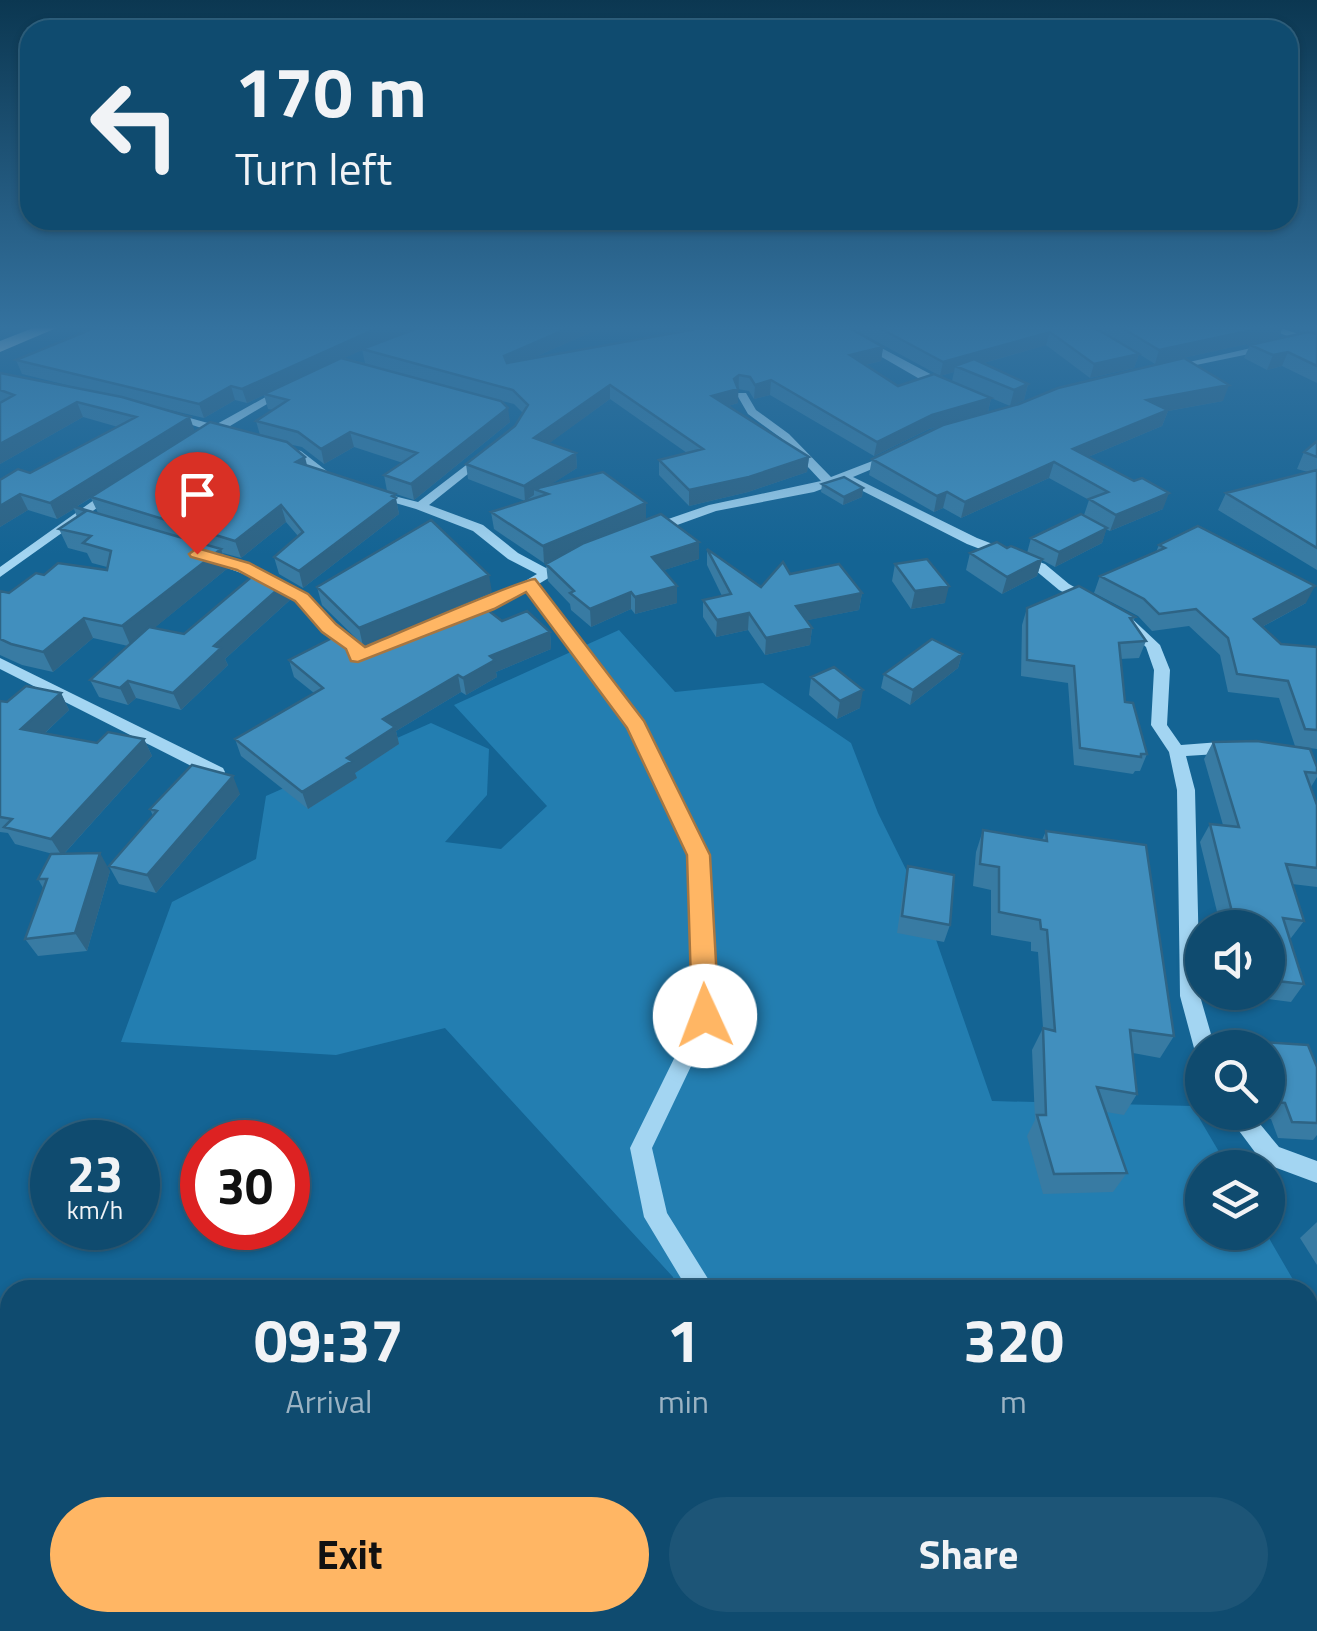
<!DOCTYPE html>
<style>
:root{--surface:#0f4b6f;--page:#1d5577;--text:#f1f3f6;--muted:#9bb3c3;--line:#2f6382;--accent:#ffb664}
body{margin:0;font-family:"Titillium Web",sans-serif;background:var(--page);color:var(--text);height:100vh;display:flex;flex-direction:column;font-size:38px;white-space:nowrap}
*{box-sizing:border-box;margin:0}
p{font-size:32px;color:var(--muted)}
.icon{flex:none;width:55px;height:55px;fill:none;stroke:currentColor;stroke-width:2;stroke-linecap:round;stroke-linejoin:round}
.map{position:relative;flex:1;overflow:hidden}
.panel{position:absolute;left:0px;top:1280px;width:1318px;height:352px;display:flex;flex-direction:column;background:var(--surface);border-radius:30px 30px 0 0;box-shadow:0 2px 8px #0004,0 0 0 2px var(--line)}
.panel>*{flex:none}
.banner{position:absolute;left:20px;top:20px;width:1278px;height:210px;border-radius:30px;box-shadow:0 2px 8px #0004,0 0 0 2px var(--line);background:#0f4b6f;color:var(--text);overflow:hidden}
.buttons{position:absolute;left:1185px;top:910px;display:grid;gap:20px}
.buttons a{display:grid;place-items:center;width:100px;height:100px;border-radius:50%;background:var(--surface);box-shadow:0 2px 8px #0004,0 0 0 2px var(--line);font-size:50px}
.speed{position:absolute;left:30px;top:1120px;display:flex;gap:20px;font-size:50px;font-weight:700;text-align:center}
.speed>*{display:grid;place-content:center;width:130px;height:130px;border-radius:50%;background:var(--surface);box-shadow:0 2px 8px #0004,0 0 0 2px var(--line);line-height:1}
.speed small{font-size:25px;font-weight:400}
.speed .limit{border:15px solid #d22;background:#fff;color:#111}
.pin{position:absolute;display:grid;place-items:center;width:85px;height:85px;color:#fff;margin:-102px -42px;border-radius:50% 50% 50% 0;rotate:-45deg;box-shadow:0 0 10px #0007}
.pin .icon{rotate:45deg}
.me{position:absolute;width:110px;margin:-55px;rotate:358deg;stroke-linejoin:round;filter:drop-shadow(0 0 8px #0008)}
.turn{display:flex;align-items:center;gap:35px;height:210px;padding:0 50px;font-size:45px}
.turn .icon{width:130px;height:130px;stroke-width:2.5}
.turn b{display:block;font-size:70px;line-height:85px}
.eta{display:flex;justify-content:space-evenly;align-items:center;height:170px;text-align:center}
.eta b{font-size:60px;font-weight:700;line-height:70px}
.primary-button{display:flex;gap:20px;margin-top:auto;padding:20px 50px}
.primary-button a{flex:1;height:115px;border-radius:60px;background:var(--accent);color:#111;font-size:40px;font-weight:700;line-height:115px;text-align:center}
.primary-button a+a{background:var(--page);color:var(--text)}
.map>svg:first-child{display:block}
.green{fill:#237eb1}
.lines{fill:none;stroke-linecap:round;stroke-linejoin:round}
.minor{fill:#a3d5f2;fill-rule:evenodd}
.highway{fill:#fff;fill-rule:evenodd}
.wall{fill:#387ba3;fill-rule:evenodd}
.shaded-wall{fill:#2e6485}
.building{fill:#418fbe;stroke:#2e6485;stroke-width:2.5}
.route{fill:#ffb664;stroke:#a67641;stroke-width:2.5}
</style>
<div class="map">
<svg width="1317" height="1631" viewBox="0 0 1317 1631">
<rect width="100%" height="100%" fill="#146494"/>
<path class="green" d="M 619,630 L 675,692 L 763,683 L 851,743 L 878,813 L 925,908 L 992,1101 L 1192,1106 L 1228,1167 L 1202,1168 L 1202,1232 L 1266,1233 L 1299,1290 L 676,1290 L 673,1277 L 445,1028 L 336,1055 L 121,1042 L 172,902 L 256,859 L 266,796 L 431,723 L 489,749 L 487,795 L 445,842 L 501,849 L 547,806 L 454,705 Z
M 1308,1304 L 1317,1320 L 1317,1631 L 760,1631 L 755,1623 L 1308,1622 Z"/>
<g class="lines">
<path class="minor" d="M 828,326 L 840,326 L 953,386 L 948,389 L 918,378 Z
M 1261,326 L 1276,326 L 1317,341 L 1317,347 Z
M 1269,344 L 1273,345 L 1273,349 L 1172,370 L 1167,367 Z
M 280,389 L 289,391 L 225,429 L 234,433 L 228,436 L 207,434 L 207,430 L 166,416 L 172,413 L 215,425 Z
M 738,393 L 746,393 L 756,410 L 789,434 L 831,477 L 888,455 L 896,455 L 896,459 L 853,477 L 977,538 L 1045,564 L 1069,584 L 1097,600 L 1095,603 L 1085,603 L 1059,590 L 1035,570 L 967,544 L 843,481 L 814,492 L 716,511 L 655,533 L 645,533 L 645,527 L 709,505 L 821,481 L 781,438 L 748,414 L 737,395 Z
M 286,447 L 301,451 L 341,482 L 331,485 L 293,455 L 282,452 L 282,448 Z
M 478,456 L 488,458 L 429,505 L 483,525 L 518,553 L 546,568 L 560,559 L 570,559 L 570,565 L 537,585 L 642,722 L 708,855 L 715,1016 L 652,1148 L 667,1213 L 715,1290 L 688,1290 L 644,1217 L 630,1148 L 695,1016 L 690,855 L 629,728 L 527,591 L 469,616 L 459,616 L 457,613 L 513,588 L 537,574 L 508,559 L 473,531 L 416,509 L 368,495 L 374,491 L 418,502 Z
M 108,490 L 118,493 L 0,577 L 0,567 Z
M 205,551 C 240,561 277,573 306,595 C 317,603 323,615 333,624 C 343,633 354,638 362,650 L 371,647 L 378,652 L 363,660 L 353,660 L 345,647 L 326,633 L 293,599 L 260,580 L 200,558 L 198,555 Z
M 1122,613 L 1127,614 L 1160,645 L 1170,670 L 1167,725 L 1181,745 L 1233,741 L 1241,747 L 1233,753 L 1186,756 L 1195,790 L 1200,996 L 1215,1048 L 1202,1048 L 1202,1056 L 1197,1055 L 1194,1048 L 1180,996 L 1177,790 L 1169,752 L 1151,725 L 1154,670 L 1146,647 L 1115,617 Z
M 0,658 L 223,768 L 225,772 L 223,776 L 211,776 L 0,669 Z
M 1225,1112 L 1250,1112 L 1279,1147 L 1317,1161 L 1317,1183 L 1263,1163 Z
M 877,1622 L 908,1622 L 911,1631 L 881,1631 Z"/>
<path class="highway" d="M 38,326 L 61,326 L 0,352 L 0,341 Z"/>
</g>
<path class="wall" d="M 99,326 L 418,326 L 362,350 L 343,358 L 365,363 L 362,349 L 423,326 L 605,326 L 533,358 L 692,330 L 685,326 L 846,326 L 883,347 L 881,361 L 865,365 L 898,386 L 952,381 L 954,372 L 940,376 L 848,326 L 1283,326 L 1279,337 L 1155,364 L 1139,354 L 1134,368 L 1090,378 L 1046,345 L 984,363 L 1028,384 L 1024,400 L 1010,406 L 991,398 L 988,412 L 1223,401 L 1168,411 L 1162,426 L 1088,457 L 1163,509 L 1110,531 L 1106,529 L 1102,543 L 1055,567 L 1042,560 L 1037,576 L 1002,594 L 966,570 L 970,553 L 1007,548 L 1027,553 L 1031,538 L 1084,515 L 1089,500 L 1049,478 L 961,518 L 943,508 L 934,512 L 869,475 L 872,459 L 939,426 L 929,429 L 874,456 L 770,395 L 754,399 L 749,391 L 738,389 L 738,403 L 728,406 L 809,457 L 807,472 L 748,492 L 689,506 L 659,475 L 659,460 L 687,453 L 610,399 L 549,443 L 576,453 L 577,468 L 551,484 L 646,503 L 646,520 L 699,542 L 699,559 L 664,570 L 677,603 L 635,614 L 631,609 L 591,627 L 571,610 L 570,604 L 548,581 L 546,564 L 560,556 L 544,563 L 494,529 L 491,512 L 525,501 L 468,479 L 466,464 L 515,426 L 523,413 L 514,404 L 502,401 L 510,422 L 414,500 L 387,491 L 384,475 L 403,463 L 354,447 L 324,464 L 302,447 L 288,444 L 307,466 L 395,494 L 399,514 L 303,588 L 279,574 L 274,557 L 298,536 L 286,522 L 241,558 L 223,553 L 228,568 L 154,628 L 184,634 L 290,600 L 225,659 L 228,665 L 181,710 L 136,698 L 128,705 L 99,697 L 90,680 L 128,646 L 93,638 L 53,672 L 22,665 L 0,655 L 0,591 L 9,593 L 44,575 L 107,570 L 107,567 L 92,563 L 87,553 L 68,548 L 59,529 L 77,517 L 74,509 L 57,519 L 28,510 L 0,527 L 0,480 L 30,473 L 118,427 L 83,417 L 0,464 L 0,373 L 87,390 L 22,374 L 16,360 ZM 264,395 L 268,409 L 273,410 L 256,421 L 260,435 L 195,432 L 157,407 L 204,418 L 235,400 L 247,403 ZM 91,498 L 98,513 L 76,507 Z
M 1287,326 L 1317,326 L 1317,383 L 1282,366 L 1267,370 L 1244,358 L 1250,345 L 1305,333 Z
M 1317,441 L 1317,570 L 1218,510 L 1226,493 L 1308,472 L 1297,469 L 1304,452 Z
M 822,484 L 863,488 L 862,497 L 843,505 L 821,492 Z
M 1159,545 L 1306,603 L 1262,627 L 1281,644 L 1317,647 L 1317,749 L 1295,746 L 1279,698 L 1228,692 L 1220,655 L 1189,626 L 1152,631 L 1138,616 L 1094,593 L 1100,576 L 1156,552 Z
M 707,549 L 761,587 L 790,574 L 862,593 L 859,610 L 807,620 L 812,628 L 810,645 L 765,655 L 748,630 L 716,637 L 703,617 L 703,600 L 722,596 L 707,565 Z
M 895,564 L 945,603 L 911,609 L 892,581 Z
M 317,587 L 492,592 L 371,642 L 502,621 L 550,632 L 551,649 L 496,672 L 497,677 L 466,695 L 461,692 L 396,731 L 399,744 L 355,773 L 357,778 L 308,809 L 241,756 L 235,739 L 314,693 L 294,677 L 289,660 L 347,647 L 355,649 L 363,645 L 322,605 Z
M 1027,608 L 1135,617 L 1133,622 L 1146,641 L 1139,658 L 1120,659 L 1125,702 L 1147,754 L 1140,771 L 1135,771 L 1133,774 L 1074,765 L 1068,683 L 1021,676 L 1022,625 Z
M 962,654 L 958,668 L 910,705 L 881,688 L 884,674 Z
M 811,677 L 860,708 L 837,719 L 809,695 Z
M 61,693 L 69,710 L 44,734 L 97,743 L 144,739 L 152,756 L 64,854 L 110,871 L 87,951 L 38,956 L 25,939 L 43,888 L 38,879 L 53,854 L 15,844 L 8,833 L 0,832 L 0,701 L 7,702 Z
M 1213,742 L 1317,767 L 1317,777 L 1311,787 L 1317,805 L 1317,887 L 1292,884 L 1304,921 L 1291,938 L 1290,938 L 1304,984 L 1291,1002 L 1222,993 L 1268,992 L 1268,928 L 1221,928 L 1200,842 L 1210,824 L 1223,825 L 1204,759 Z
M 240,794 L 156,893 L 119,884 L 109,866 L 153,816 L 150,809 Z
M 983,830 L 1042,840 L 1046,831 L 1174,1036 L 1160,1058 L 1133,1053 L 1137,1094 L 1124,1115 L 1106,1112 L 1127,1173 L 1113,1192 L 1043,1194 L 1027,1136 L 1035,1120 L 1032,1050 L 1043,1028 L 1038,952 L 1031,951 L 1031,942 L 991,935 L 991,890 L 973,886 L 976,852 Z
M 908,866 L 950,925 L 944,942 L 897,933 L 904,884 Z
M 1245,1041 L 1308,1045 L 1317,1067 L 1317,1123 L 1306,1123 L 1317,1123 L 1317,1135 L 1313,1140 L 1278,1138 L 1271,1119 L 1260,1118 L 1254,1112 L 1268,1112 L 1268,1048 L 1241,1048 Z
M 1317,1222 L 1317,1265 L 1300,1238 Z
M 1161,1622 L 1234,1622 L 1238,1631 L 1165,1631 Z"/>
<path class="shaded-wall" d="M 382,326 L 418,326 L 362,350 L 247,403 L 242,389 Z
M 573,326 L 605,326 L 506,370 L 504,356 Z
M 1271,326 L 1283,326 L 1279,337 L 1155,364 L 1159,350 Z
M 1050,332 L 1046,345 L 963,369 L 955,366 L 954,372 L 940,376 L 943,362 Z
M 883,347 L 881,361 L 848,369 L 850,355 Z
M 1288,352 L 1282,366 L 1267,370 L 1273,355 Z
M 1139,354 L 1134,368 L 1090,378 L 1094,364 Z
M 739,375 L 738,403 L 712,411 L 712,396 Z
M 771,380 L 770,395 L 754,399 L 755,385 Z
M 1028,384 L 1024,400 L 1010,406 L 1014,390 Z
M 610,385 L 610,399 L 536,453 L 534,438 Z
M 1229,385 L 1223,401 L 1168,411 L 1162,426 L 1069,465 L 1073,449 L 1147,400 Z
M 231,386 L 235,400 L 204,418 L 199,404 Z
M 991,398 L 988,412 L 929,429 L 874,456 L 877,442 L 932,415 Z
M 77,402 L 83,417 L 0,464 L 0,444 Z
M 508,408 L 510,422 L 414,500 L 411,484 Z
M 190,417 L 195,432 L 76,507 L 72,506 L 74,509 L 57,519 L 50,503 Z
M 350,432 L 354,447 L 324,464 L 321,449 Z
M 576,453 L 577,468 L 541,491 L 534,489 L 534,495 L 525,501 L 524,486 Z
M 305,457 L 309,473 L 296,462 Z
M 809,457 L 807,472 L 748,492 L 689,506 L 689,490 Z
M 1054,462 L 1049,478 L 961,518 L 965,502 Z
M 863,488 L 862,497 L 843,505 L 844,497 Z
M 947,492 L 943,508 L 934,512 L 937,496 Z
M 1169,493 L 1163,509 L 1110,531 L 1116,515 Z
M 20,494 L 28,510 L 0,527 L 0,506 Z
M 395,494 L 399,514 L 303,588 L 299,571 Z
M 646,503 L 646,520 L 544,563 L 543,546 Z
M 281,505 L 286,522 L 241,558 L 235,541 Z
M 1107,528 L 1102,543 L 1055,567 L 1059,552 Z
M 699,542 L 699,559 L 652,574 L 652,557 Z
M 221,549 L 228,568 L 131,647 L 122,626 Z
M 1042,559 L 1037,576 L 1002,594 L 1007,577 Z
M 489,575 L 492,592 L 363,646 L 359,628 Z
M 285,583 L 290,600 L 225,659 L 228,665 L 181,710 L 173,693 L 214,646 Z
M 677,586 L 677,603 L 635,614 L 635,597 Z
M 949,586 L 945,603 L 911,609 L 915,591 Z
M 1315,586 L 1306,603 L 1245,636 L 1254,619 Z
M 631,592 L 631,609 L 591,627 L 590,609 Z
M 862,593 L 859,610 L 794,623 L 796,606 Z
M 749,613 L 748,630 L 716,637 L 717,620 Z
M 84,618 L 93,638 L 53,672 L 43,652 Z
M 812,628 L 810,645 L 765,655 L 766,638 Z
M 550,632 L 551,649 L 496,672 L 497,677 L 466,695 L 463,678 L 490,656 Z
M 962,654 L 958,668 L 910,705 L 913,690 Z
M 458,675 L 461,692 L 396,731 L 399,744 L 355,773 L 357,778 L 308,809 L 302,792 L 347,758 L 383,719 Z
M 128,681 L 136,698 L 128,705 L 120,688 Z
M 863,690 L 860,708 L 837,719 L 840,701 Z
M 61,693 L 69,710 L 31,746 L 21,729 Z
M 144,739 L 152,756 L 62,856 L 51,839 Z
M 233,776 L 240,794 L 156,893 L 147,875 Z
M 100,853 L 110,871 L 87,951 L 75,933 Z"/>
<path class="building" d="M 99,326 L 382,326 L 242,389 L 231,386 L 199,404 L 16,360 Z
M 423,326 L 573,326 L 504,356 L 507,363 L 713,326 L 846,326 L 883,347 L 850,355 L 898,386 L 934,374 L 991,398 L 932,415 L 877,442 L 771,380 L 755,385 L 750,377 L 739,375 L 734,379 L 738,389 L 712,396 L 809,457 L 749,477 L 689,490 L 659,460 L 703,449 L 610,385 L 534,438 L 576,453 L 524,486 L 466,464 L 515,426 L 528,405 L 513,390 L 362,349 Z
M 876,326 L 1089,326 L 1102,332 L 1139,354 L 1094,364 L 1050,332 L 943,362 Z
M 1119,326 L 1271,326 L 1159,350 Z
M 1308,332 L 1317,334 L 1317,366 L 1288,352 L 1273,355 L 1250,345 Z
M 341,358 L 501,401 L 508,408 L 411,484 L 384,475 L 417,453 L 350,432 L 321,449 L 298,432 L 256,421 L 288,400 L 264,394 Z
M 1184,358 L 1229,385 L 1147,400 L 1168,410 L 1073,449 L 1134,481 L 1142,478 L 1169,493 L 1116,515 L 1089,499 L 1108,492 L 1054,462 L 965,502 L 947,492 L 937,496 L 872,459 L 943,425 L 1019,404 L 1058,388 Z
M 974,359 L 1028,384 L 1014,390 L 955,366 Z
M 0,373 L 122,397 L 190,417 L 50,503 L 20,494 L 0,506 L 0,480 L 18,469 L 30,473 L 136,417 L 77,402 L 0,444 L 0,403 L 14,395 L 0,390 Z
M 210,422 L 287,442 L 305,457 L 296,462 L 395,494 L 392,496 L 396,498 L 299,571 L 274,557 L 303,532 L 281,505 L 235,541 L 91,497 Z
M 1317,441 L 1317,457 L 1304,452 Z
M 1317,470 L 1317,548 L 1226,493 Z
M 603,472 L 646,503 L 543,546 L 491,512 L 548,494 L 534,489 Z
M 844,477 L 863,488 L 844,497 L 822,484 Z
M 72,506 L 221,549 L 122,626 L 84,618 L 43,652 L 11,644 L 0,639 L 0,591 L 9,593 L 36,573 L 44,575 L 58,563 L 107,570 L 111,551 L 83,543 L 91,536 L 59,529 L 86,511 Z
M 661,514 L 699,542 L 652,557 L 677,586 L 635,597 L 631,592 L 590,609 L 570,593 L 574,591 L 546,564 L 584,543 Z
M 1081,514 L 1107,528 L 1059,552 L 1031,538 Z
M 431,520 L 489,575 L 359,628 L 317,587 Z
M 1198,526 L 1315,586 L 1254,619 L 1281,644 L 1317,647 L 1317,730 L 1305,729 L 1288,681 L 1237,674 L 1228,638 L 1196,609 L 1159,614 L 1144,599 L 1100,576 L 1165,548 L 1159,545 Z
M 997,542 L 1007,548 L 1011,546 L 1042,559 L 1007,577 L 970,553 Z
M 707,549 L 761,587 L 783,562 L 790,574 L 839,564 L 862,593 L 796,606 L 812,628 L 766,638 L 749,613 L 717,620 L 703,600 L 731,594 Z
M 927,559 L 949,586 L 915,591 L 895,564 Z
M 261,569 L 285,583 L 214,646 L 221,648 L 173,693 L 128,681 L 120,688 L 90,680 L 149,627 L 184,634 Z
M 1079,586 L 1135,617 L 1130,618 L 1146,641 L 1119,643 L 1125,702 L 1133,703 L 1147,754 L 1141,754 L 1141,757 L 1080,748 L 1074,666 L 1027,660 L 1027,608 Z
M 476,601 L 502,621 L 527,611 L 550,632 L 490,656 L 495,660 L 463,678 L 458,675 L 383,719 L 395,727 L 347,758 L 352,761 L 302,792 L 235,739 L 323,688 L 289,660 L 338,635 L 347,647 L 355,649 Z
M 932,639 L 962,654 L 913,690 L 884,674 Z
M 834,667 L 863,690 L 840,701 L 811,677 Z
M 26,686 L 61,693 L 21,729 L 97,743 L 108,732 L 144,739 L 51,839 L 4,827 L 12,819 L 0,817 L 0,701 L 7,702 Z
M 1257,741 L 1310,749 L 1317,767 L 1317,773 L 1305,772 L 1317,805 L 1317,868 L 1286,864 L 1304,921 L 1283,918 L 1304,984 L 1268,980 L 1268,928 L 1236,928 L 1210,824 L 1239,827 L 1213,742 Z
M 192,765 L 233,776 L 147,875 L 109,866 L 157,811 L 150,809 Z
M 983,830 L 1047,841 L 1046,831 L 1146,845 L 1174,1036 L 1130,1030 L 1137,1094 L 1097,1087 L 1127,1173 L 1054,1174 L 1037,1115 L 1046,1115 L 1043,1028 L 1055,1031 L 1047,930 L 1041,929 L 1040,920 L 999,912 L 999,867 L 980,864 Z
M 100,853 L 75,933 L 25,939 L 47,879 L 38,879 L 51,854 Z
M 908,866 L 954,875 L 950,925 L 902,916 Z
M 1245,1041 L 1308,1045 L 1317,1067 L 1317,1123 L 1292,1122 L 1285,1103 L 1274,1102 L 1268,1097 L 1268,1048 L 1247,1048 Z
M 1308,1350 L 1316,1370 L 1308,1370 Z
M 1179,1622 L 1234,1622 L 1238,1631 L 1183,1631 Z"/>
<linearGradient id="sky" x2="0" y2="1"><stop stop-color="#0b3751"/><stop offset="0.59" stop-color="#34729f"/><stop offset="1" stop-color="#34729f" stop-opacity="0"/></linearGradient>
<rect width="1317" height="555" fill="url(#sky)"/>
<path class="route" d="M 197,548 L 249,563 L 308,594 L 336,624 L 365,647 C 387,638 525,578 535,579 L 644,721 L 710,855 L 719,1016 L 715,1024 L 705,1027 L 696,1024 L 692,1016 L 687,855 L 627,728 L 526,592 L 494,609 L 358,662 L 351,661 L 346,649 L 322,632 L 295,601 L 237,570 L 191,557 L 189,554 Z"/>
</svg>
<div class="buttons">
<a><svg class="icon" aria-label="sound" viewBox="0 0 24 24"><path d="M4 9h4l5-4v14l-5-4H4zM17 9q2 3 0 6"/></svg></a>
<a><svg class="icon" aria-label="search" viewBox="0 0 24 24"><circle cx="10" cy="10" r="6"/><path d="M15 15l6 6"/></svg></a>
<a><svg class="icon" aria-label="layers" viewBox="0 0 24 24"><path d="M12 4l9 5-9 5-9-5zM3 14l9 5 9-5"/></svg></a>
</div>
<div class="speed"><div>23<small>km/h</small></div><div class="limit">30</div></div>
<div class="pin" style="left:197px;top:554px;background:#d93025"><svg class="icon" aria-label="arrive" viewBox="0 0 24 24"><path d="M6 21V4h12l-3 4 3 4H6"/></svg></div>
<svg class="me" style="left:705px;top:1016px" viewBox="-20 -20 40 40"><circle r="19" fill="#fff"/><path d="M0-13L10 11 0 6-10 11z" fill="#ffb664"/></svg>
<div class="banner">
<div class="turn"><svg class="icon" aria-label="left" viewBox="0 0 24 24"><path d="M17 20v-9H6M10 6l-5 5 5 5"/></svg><div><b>170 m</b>Turn left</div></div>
</div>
<section class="panel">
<div class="eta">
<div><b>09:37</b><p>Arrival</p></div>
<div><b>1</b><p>min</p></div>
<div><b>320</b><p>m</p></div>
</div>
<div class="primary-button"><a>Exit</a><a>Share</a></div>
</section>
</div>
